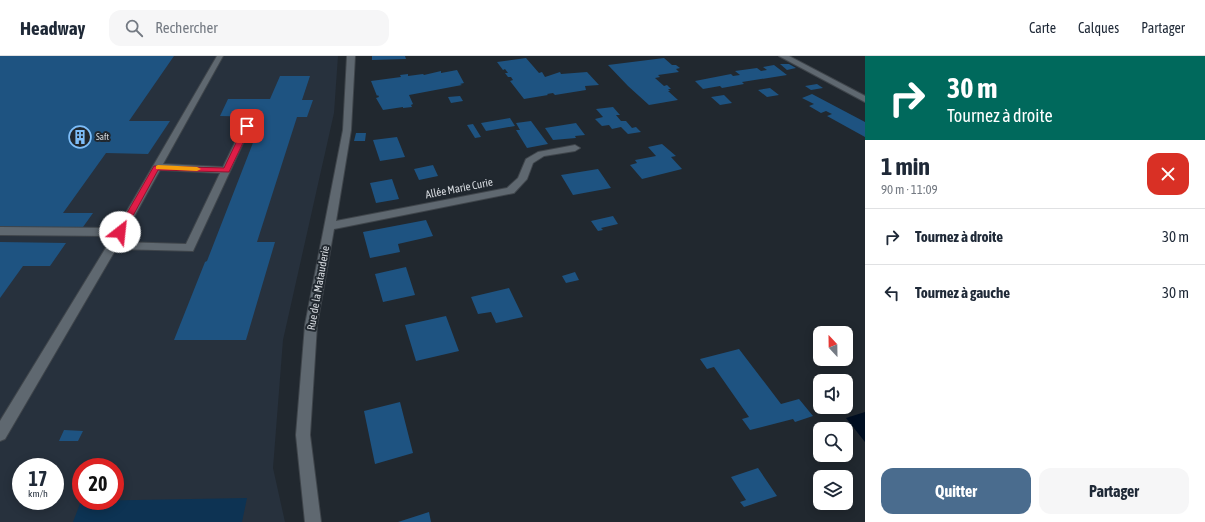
<!DOCTYPE html>
<html lang="fr">
<meta charset="utf-8">
<style>
:root{--surface:#fff;--page:#f6f6f7;--text:#1f2937;--muted:#747a83;--line:#e0e1e3;--accent:#4a6c8e}
body{margin:0;font-family:"Asap Condensed",sans-serif;background:var(--page);color:var(--text);height:100vh;display:flex;flex-direction:column;font-size:15px;white-space:nowrap}
*{box-sizing:border-box;margin:0}
p{font-size:13px;color:var(--muted)}
.icon{flex:none;width:22px;height:22px;fill:none;stroke:currentColor;stroke-width:2;stroke-linecap:round;stroke-linejoin:round}
.map{position:relative;flex:1;overflow:hidden}
.panel{display:flex;flex-direction:column;background:var(--surface);width:340px}
.panel>*{flex:none}
.guide{background:#00695c;color:#fff;overflow:hidden}
.needle{width:26px;rotate:338deg}
.buttons{position:absolute;left:813px;top:270px;display:grid;gap:8px}
.buttons a{display:grid;place-items:center;width:40px;height:40px;border-radius:8px;background:var(--surface);box-shadow:0 2px 10px #0003;font-size:20px}
.speed{position:absolute;left:12px;top:402px;display:flex;gap:8px;font-size:20px;font-weight:700;text-align:center}
.speed>*{display:grid;place-content:center;width:52px;height:52px;border-radius:50%;background:var(--surface);box-shadow:0 2px 10px #0003;line-height:1}
.speed small{font-size:10px;font-weight:400}
.speed .limit{border:6px solid #d22;background:#fff;color:#111}
.pin{position:absolute;display:grid;place-items:center;width:34px;height:34px;color:#fff;margin:-17px;border-radius:8px;box-shadow:0 2px 6px #0006}
.me{position:absolute;width:44px;margin:-22px;rotate:29deg;stroke-linejoin:round;filter:drop-shadow(0 0 3px #0008)}
.turn{display:flex;align-items:center;gap:14px;height:84px;padding:0 16px;font-size:18px}
.turn .icon{width:52px;height:52px;stroke-width:2.5}
.turn b{display:block;font-size:28px;line-height:34px}
.round{display:grid;place-items:center;flex:none;width:42px;height:42px;border-radius:12px;background:var(--page)}
.summary{display:flex;align-items:center;justify-content:space-between;height:68px;padding:0 16px}
h1{font-size:24px;font-weight:700;line-height:30px}
.primary-button{display:flex;gap:8px;margin-top:auto;padding:8px 16px}
.primary-button a{flex:1;height:46px;border-radius:12px;background:var(--accent);color:#fff;font-size:16px;font-weight:700;line-height:46px;text-align:center}
.primary-button a+a{background:var(--page);color:var(--text)}
ul{padding:0;list-style:none}
li{display:flex;align-items:center;gap:12px;height:56px;padding:0 16px;border-top:1px solid var(--line)}
li div{flex:1}
li b{display:block;font-size:15px}
li em{font-style:normal}
header{display:flex;align-items:center;gap:24px;box-sizing:border-box;height:56px;padding:0 20px;background:var(--surface);border-bottom:1px solid var(--line)}
header strong{font-size:19px}
nav{display:flex;gap:22px;margin-inline-start:auto;font-size:14px}
.search{width:280px;height:36px;background:var(--page);display:flex;align-items:center;gap:10px;box-sizing:border-box;padding:0 14px;border-radius:12px;color:var(--muted);font-size:15px}
main{display:flex;flex:1;min-height:0}
.map>svg:first-child{display:block}
.built{fill:#27313d;fill-rule:evenodd}
.green{fill:#0d3353}
.water{fill:#000f22}
.building{fill:#1e5381}
.lines{fill:none;stroke-linecap:round;stroke-linejoin:round}
.service-casing{stroke:#3f454b;stroke-width:2}
.minor-casing{stroke:#3f454b;stroke-width:2}
.tertiary-casing{stroke:#3f454b;stroke-width:2}
.service{fill:#5f6870;fill-rule:evenodd}
.minor{fill:#5f6870;fill-rule:evenodd}
.tertiary{fill:#5f6870;fill-rule:evenodd}
.route{fill:#e11d48;stroke:#92132f}
.slow{fill:#f59e0b}
.labels{text-anchor:middle;stroke-width:4;stroke-linejoin:round;paint-order:stroke}
.far-poi-label{font-size:9px;fill:#d6dadf;stroke:#21282f;text-anchor:start}
.street-label{font-size:11px;fill:#d6dadf;stroke:#21282f}
</style>
<header>
<strong>Headway</strong>
<div class="search"><svg class="icon" aria-label="search" viewBox="0 0 24 24"><circle cx="10" cy="10" r="6"/><path d="M15 15l6 6"/></svg>Rechercher</div>
<nav><a>Carte</a><a>Calques</a><a>Partager</a></nav>
</header>
<main>
<div class="map">
<svg width="865" height="466" viewBox="0 0 865 466">
<rect width="100%" height="100%" fill="#21282f"/>
<path class="built" d="M 0,0 L 338,0 L 334,57 L 283,284 L 273,412 L 285,466 L 0,466 ZM 21,411 L 55,411 L 55,445 L 21,445 ZM 81,411 L 115,411 L 115,445 L 81,445 Z"/>
<path class="green" d="M 247,442 L 242,466 L 73,466 L 81,445 Z"/>
<path class="water" d="M 865,356 L 865,386 L 846,362 Z"/>
<path class="building" d="M 0,0 L 174,0 L 129,65 L 170,65 L 148,98 L 106,97 L 63,157 L 93,157 L 83,171 L 74,172 L 0,171 Z
M 372,0 L 405,0 L 406,3 L 372,4 Z
M 526,2 L 539,17 L 542,16 L 545,21 L 560,16 L 561,18 L 587,16 L 599,29 L 585,30 L 586,34 L 555,39 L 553,37 L 547,38 L 548,39 L 524,43 L 510,25 L 513,24 L 511,21 L 508,21 L 505,17 L 508,17 L 505,13 L 503,14 L 497,6 Z
M 664,2 L 672,9 L 676,9 L 680,12 L 676,13 L 679,16 L 658,19 L 660,21 L 655,22 L 664,30 L 667,29 L 671,33 L 668,33 L 670,35 L 668,35 L 678,44 L 649,49 L 628,30 L 608,9 Z
M 780,8 L 789,8 L 796,12 L 787,14 Z
M 774,9 L 787,19 L 742,26 L 744,28 L 722,32 L 720,30 L 703,33 L 695,25 L 731,18 L 733,20 L 740,19 L 735,15 L 757,12 L 761,15 L 767,14 L 763,11 Z
M 457,14 L 464,27 L 460,28 L 462,29 L 409,39 L 413,48 L 411,49 L 412,51 L 403,52 L 403,51 L 383,54 L 376,42 L 379,41 L 378,39 L 377,40 L 371,25 L 401,21 L 400,19 L 408,18 L 408,20 L 423,18 L 424,19 L 441,15 L 441,17 Z
M 280,20 L 310,20 L 302,44 L 313,44 L 307,61 L 297,61 L 257,186 L 275,186 L 246,284 L 174,284 L 205,206 L 207,205 L 263,61 L 220,60 L 228,43 L 270,43 Z
M 817,28 L 823,32 L 811,34 L 805,30 Z
M 770,32 L 779,39 L 767,41 L 758,34 Z
M 812,38 L 865,66 L 865,81 L 827,60 L 832,58 L 826,55 L 821,57 L 809,50 L 814,48 L 802,42 Z
M 724,39 L 732,47 L 720,49 L 711,41 Z
M 460,40 L 463,45 L 451,47 L 448,41 Z
M 613,51 L 620,59 L 616,59 L 621,65 L 626,65 L 632,72 L 636,71 L 641,76 L 628,78 L 621,71 L 612,73 L 609,69 L 602,70 L 595,63 L 603,61 L 596,53 Z
M 510,62 L 515,70 L 486,75 L 481,67 Z
M 531,65 L 548,88 L 527,92 L 516,74 L 520,74 L 516,67 Z
M 576,67 L 585,79 L 575,80 L 576,82 L 553,84 L 545,72 Z
M 473,68 L 481,81 L 475,82 L 467,69 Z
M 356,77 L 366,77 L 365,85 L 354,85 Z
M 397,81 L 405,101 L 380,105 L 373,84 Z
M 662,88 L 676,100 L 671,101 L 682,113 L 642,123 L 630,109 L 637,107 L 635,104 L 656,100 L 648,91 Z
M 433,109 L 438,120 L 419,124 L 414,113 Z
M 598,113 L 611,132 L 573,139 L 561,119 Z
M 392,123 L 399,143 L 376,147 L 370,127 Z
M 613,160 L 618,168 L 601,172 L 603,174 L 598,175 L 591,165 Z
M 426,164 L 433,180 L 398,188 L 400,196 L 370,202 L 363,176 Z
M 0,186 L 66,187 L 50,210 L 23,210 L 0,242 Z
M 406,211 L 415,239 L 383,246 L 375,218 Z
M 575,216 L 579,224 L 566,227 L 562,220 Z
M 509,232 L 523,261 L 496,267 L 491,256 L 478,258 L 471,241 Z
M 446,260 L 459,295 L 416,305 L 405,269 Z
M 739,293 L 781,348 L 799,343 L 813,360 L 795,366 L 793,363 L 750,374 L 742,363 L 749,361 L 714,311 L 707,313 L 700,303 Z
M 400,346 L 413,397 L 375,408 L 364,355 Z
M 64,374 L 83,375 L 78,385 L 59,385 Z
M 758,412 L 777,440 L 744,451 L 740,446 L 746,444 L 731,421 Z
M 429,456 L 431,466 L 398,466 Z"/>
<g class="lines">
<g class="service-casing">
<path id="service" d="M 217,0 L 223,0 L 163,108 L 223,111 L 243,70 L 247,68 L 251,70 L 193,195 L 116,193 L 5,383 L 0,385 L 0,365 L 113,180 L 0,179 L 0,171 L 117,172 ZM 160,114 L 220,117 L 186,188 L 120,186 Z"/>
</g>
<g class="minor-casing">
<path id="minor" d="M 347,0 L 355,0 L 351,74 L 336,165 L 507,132 L 518,122 L 526,103 L 538,96 L 575,89 L 580,92 L 575,95 L 544,100 L 533,107 L 527,123 L 514,137 L 334,173 L 317,269 L 310,379 L 321,466 L 305,466 L 296,379 L 305,269 L 343,74 Z"/>
</g>
<g class="tertiary-casing">
<path id="tertiary" d="M 779,0 L 789,0 L 865,40 L 865,46 Z"/>
</g>
<use href="#service" class="service"/>
<use href="#minor" class="minor"/>
<use href="#tertiary" class="tertiary"/>
</g>
<path class="route" d="M 247,68 L 251,70 L 229,116 L 158,114 L 123,178 L 117,178 L 116,176 L 154,110 L 224,112 L 244,70 Z"/>
<path class="slow" d="M 158,109 L 197,111 L 201,113 L 197,115 L 156,113 L 156,110 Z"/>
<defs>
<g id="building-ring" transform="scale(1.15)"><circle r="9.5" fill="#21282f" stroke="#7ebef9" stroke-width="1.5"/><path d="M-4-6H4V6H1V3H-1V6H-4ZM-2.5-4.3h1.7v1.8h-1.7ZM.8-4.3h1.7v1.8H.8ZM-2.5-1h1.7V.8h-1.7ZM.8-1h1.7V.8H.8Z" fill="#7ebef9"/></g>
</defs>
<g fill-rule="evenodd">
<use href="#building-ring" x="80" y="81"/>
</g>
<g class="labels">
<g class="far-poi-label">
<text x="96" y="84">Saft</text>
</g>
<g class="street-label">
<text transform="translate(459 132) rotate(-11)" y="4">Allée Marie Curie</text>
<text transform="translate(318 232) rotate(-80)" y="4">Rue de la Matauderie</text>
</g>
</g>
</svg>
<div class="buttons">
<a><svg class="needle" viewBox="-14 -14 28 28"><path d="M0-13l5 13h-10z" fill="#e53935"/><path d="M0 13l5-13h-10z" fill="#747a83"/></svg></a>
<a><svg class="icon" aria-label="sound" viewBox="0 0 24 24"><path d="M4 9h4l5-4v14l-5-4H4zM17 9q2 3 0 6"/></svg></a>
<a><svg class="icon" aria-label="search" viewBox="0 0 24 24"><circle cx="10" cy="10" r="6"/><path d="M15 15l6 6"/></svg></a>
<a><svg class="icon" aria-label="layers" viewBox="0 0 24 24"><path d="M12 4l9 5-9 5-9-5zM3 14l9 5 9-5"/></svg></a>
</div>
<div class="speed"><div>17<small>km/h</small></div><div class="limit">20</div></div>
<div class="pin" style="left:247px;top:70px;background:#d93025"><svg class="icon" aria-label="arrive" viewBox="0 0 24 24"><path d="M6 21V4h12l-3 4 3 4H6"/></svg></div>
<svg class="me" style="left:120px;top:176px" viewBox="-20 -20 40 40"><circle r="19" fill="#fff"/><path d="M0-13L10 11 0 6-10 11z" fill="#e11d48"/></svg>
</div>
<section class="panel">
<div class="guide">
<div class="turn"><svg class="icon" aria-label="right" viewBox="0 0 24 24"><path d="M7 20v-9h11M14 6l5 5-5 5"/></svg><div><b>30 m</b>Tournez à droite</div></div>
</div>
<div class="summary"><div><h1>1 min</h1><p>90 m · 11:09</p></div><a class="round" style="background:#d93025;color:#fff"><svg class="icon" aria-label="close" viewBox="0 0 24 24"><path d="M6 6l12 12M18 6L6 18"/></svg></a></div>
<ul>
<li><svg class="icon" aria-label="right" viewBox="0 0 24 24"><path d="M7 20v-9h11M14 6l5 5-5 5"/></svg><div><b>Tournez à droite</b></div><em>30 m</em></li>
<li><svg class="icon" aria-label="left" viewBox="0 0 24 24"><path d="M17 20v-9H6M10 6l-5 5 5 5"/></svg><div><b>Tournez à gauche</b></div><em>30 m</em></li>
</ul>
<div class="primary-button"><a>Quitter</a><a>Partager</a></div>
</section>
</main>
